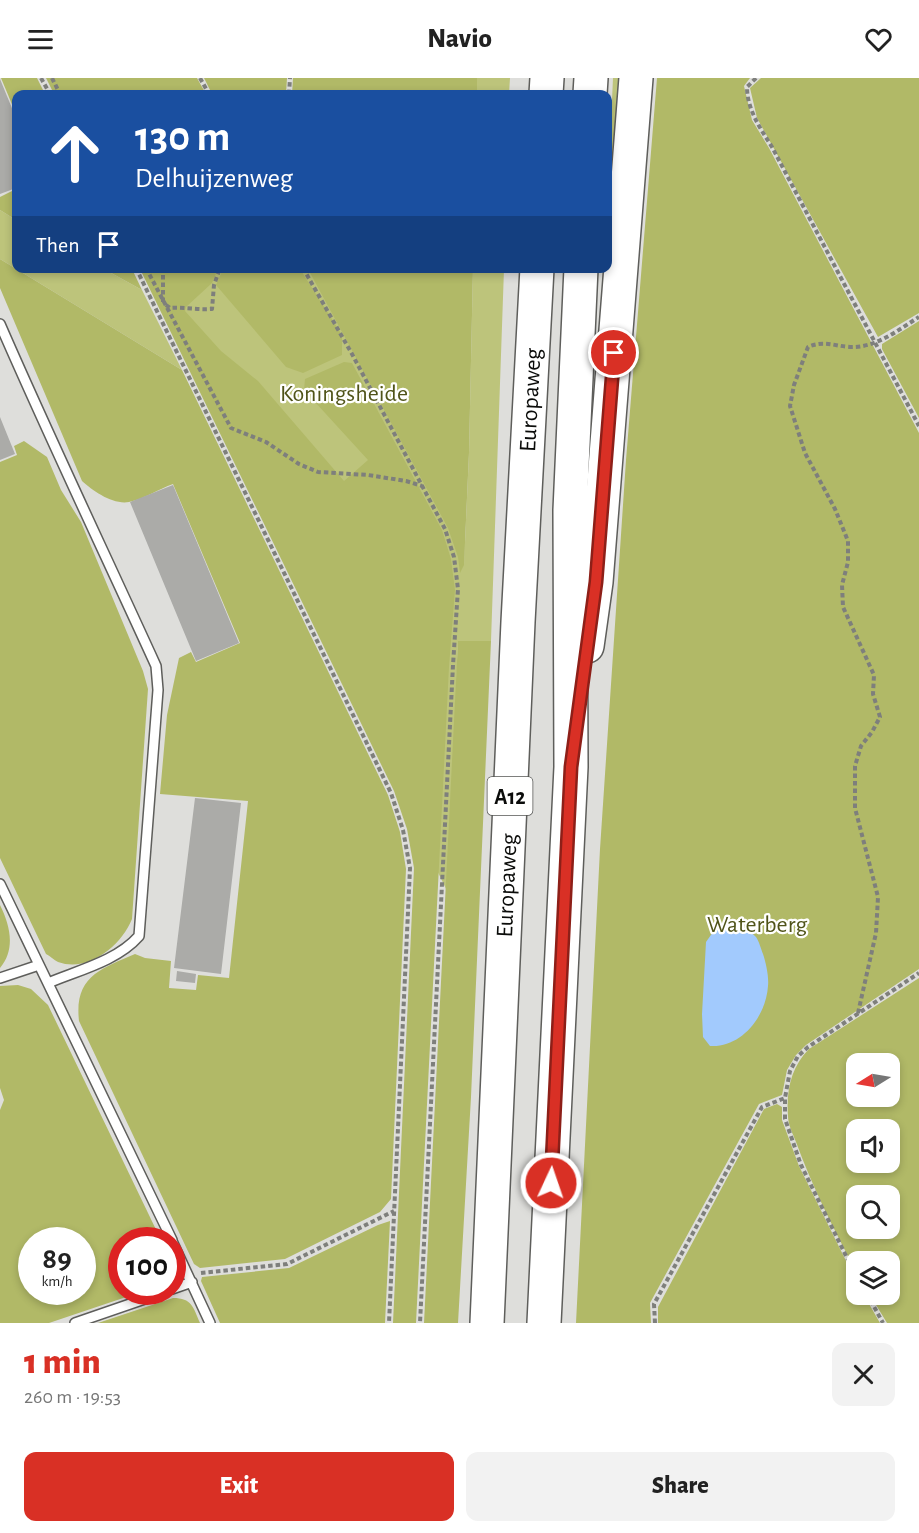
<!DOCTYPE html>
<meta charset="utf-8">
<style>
:root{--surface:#fff;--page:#f2f2f2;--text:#222;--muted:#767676;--accent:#d93025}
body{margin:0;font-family:"Alegreya Sans",sans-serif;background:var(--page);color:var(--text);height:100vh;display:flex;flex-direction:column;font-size:22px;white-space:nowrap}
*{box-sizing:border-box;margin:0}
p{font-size:20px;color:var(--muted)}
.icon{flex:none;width:33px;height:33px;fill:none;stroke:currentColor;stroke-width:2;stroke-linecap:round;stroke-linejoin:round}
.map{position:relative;height:1245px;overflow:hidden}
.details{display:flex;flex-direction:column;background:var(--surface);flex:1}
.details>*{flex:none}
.hud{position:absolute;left:12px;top:12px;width:600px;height:183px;border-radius:12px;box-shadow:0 3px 9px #0003;background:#1a4fa0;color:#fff;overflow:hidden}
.needle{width:39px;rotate:259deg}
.tools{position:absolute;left:846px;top:975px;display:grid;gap:12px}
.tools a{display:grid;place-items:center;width:54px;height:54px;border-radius:12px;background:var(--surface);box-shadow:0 3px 9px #0003;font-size:30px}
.speed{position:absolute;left:18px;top:1149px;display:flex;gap:12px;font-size:30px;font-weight:700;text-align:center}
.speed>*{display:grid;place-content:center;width:78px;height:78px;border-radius:50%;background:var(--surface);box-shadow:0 3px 9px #0003;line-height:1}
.speed small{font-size:15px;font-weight:400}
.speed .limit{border:9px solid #d22;background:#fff;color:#111}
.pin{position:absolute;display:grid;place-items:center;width:51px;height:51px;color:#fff;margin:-26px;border:3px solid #fff;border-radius:50%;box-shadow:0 2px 6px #0007}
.me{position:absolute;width:66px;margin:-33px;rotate:3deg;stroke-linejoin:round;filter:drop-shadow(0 0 4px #0008)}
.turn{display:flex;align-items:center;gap:21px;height:126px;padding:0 24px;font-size:27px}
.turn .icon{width:78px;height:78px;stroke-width:2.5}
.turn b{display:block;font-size:42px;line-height:51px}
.then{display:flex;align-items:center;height:57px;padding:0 24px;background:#0003;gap:12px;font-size:22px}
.round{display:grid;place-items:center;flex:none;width:63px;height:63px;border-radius:12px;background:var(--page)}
.summary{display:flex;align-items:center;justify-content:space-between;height:102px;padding:0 24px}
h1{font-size:36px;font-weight:800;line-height:45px;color:var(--accent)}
.cta{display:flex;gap:12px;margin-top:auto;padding:12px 24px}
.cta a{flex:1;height:69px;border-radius:12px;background:var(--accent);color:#fff;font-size:24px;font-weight:800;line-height:69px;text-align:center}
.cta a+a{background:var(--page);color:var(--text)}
header{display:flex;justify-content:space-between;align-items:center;height:78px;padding:0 24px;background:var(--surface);font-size:27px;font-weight:800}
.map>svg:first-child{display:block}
.green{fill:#bdc47b}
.forest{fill:#b1b967;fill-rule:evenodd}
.water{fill:#a2cafd}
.building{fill:#ababa8}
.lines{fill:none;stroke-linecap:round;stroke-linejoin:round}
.lane-casing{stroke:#5e5e5b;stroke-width:12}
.highway-casing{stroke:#5e5e5b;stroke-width:36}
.path{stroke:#7e7f7c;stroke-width:4;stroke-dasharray:4.5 3;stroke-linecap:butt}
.lane{stroke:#fff;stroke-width:9}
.highway{stroke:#fff;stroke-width:33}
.route-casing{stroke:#8d1f18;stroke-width:15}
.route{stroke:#d93025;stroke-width:10}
.labels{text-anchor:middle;stroke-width:4.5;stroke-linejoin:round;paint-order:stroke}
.shield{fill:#fffffe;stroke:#545553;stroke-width:1.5}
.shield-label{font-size:22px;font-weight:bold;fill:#0b0c0a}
.park-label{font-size:24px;fill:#505419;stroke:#fffffe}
.street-label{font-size:24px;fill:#0b0c0a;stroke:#fffffe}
</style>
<header><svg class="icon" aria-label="menu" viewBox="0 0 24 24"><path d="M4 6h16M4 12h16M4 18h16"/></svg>Navio<svg class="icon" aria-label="heart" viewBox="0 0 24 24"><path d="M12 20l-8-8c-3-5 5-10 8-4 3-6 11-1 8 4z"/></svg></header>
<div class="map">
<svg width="919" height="1245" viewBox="0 0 919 1245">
<rect width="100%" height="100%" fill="#dededb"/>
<path class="green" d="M 477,0 L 510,0 L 509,16 L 477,16 Z
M 613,0 L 621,0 L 612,95 L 609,89 Z
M 0,132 L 16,142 L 16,190 L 104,191 L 142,212 L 182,292 L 0,181 Z
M 144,191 L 472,191 L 464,487 L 469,375 L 473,191 L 504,191 L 491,563 L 458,563 L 449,817 Z"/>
<path class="forest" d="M 1,0 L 37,0 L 45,16 L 16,16 L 16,36 Z
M 46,0 L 197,0 L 206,16 L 54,16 Z
M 204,0 L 287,0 L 286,16 L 212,16 Z
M 293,0 L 477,0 L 477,16 L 292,16 Z
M 657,0 L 750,0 L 744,8 L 752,42 L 769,70 L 919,355 L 919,891 L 806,967 L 796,977 L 787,992 L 782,1017 L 759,1026 L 650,1225 L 651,1245 L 576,1245 L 600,771 L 626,382 Z
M 761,0 L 919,0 L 919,235 L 878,259 L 757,40 L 750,10 Z
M 16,111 L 16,142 L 0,132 L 0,119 Z
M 0,181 L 182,292 L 388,717 L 400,754 L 406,791 L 391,1121 L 380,1134 L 285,1181 L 200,1190 L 194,1186 L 79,943 C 74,899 100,891 135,876 L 145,880 L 171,883 L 169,910 L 196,912 L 198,897 L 229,900 L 248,723 L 160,716 L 167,637 L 179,580 L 191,574 L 196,584 L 240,565 L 173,406 C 159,411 144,421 129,424 C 113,427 93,413 82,403 L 0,210 Z
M 104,191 L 132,191 L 142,212 Z
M 140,191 L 218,191 L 212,205 L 186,229 L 185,233 L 221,273 L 258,303 L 344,403 L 368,382 L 304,312 L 305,301 L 344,284 L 352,285 L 442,452 L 451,481 L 455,512 L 449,589 L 416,1245 L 393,1245 L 414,790 L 407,751 L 394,713 Z
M 223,191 L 300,191 L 342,257 L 342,277 L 303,295 L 286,289 L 216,207 Z
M 308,191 L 473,191 L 469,375 L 464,487 L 460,495 L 458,479 L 448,450 Z
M 919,243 L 919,340 L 882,271 L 882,266 Z
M 24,363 L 47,379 L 61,412 L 81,444 L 143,593 L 148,611 L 132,841 C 121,868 88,895 58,884 C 54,882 50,878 46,876 L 0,780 L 0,384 L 17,377 L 14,368 Z
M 458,563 L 491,563 L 471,1019 L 458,1245 L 424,1245 Z
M 0,827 C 10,847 16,871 0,890 Z
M 919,900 L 919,1245 L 887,1245 L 870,1217 L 890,1216 L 890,1184 L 856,1184 L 856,1193 C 834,1152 812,1108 796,1064 C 793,1056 788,1047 788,1038 C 786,1013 791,989 809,971 ZM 856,986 L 890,986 L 890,1018 L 856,1018 ZM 856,1052 L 890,1052 L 890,1084 L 856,1084 ZM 856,1118 L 890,1118 L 890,1150 L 856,1150 Z
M 18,907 L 31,911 L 48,927 L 161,1162 L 122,1162 L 122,1214 L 141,1214 L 49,1245 L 0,1245 L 0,1032 L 4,1022 L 0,1010 L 0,908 ZM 32,1162 L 82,1162 L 82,1214 L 32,1214 Z
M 777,1026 L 782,1029 L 782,1042 L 799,1088 L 856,1203 L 856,1216 L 864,1217 L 880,1245 L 658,1245 L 658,1229 L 764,1031 Z
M 390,1143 L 385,1245 L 220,1245 L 201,1203 L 202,1199 L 289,1190 L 378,1147 Z
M 173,1220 C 192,1220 193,1229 200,1245 L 98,1245 Z"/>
<path class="water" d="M 726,848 C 737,850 748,850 756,859 C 759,863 761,871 763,876 C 766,885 769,899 768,908 C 766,939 741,970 710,968 L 703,959 L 702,936 L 706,864 L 713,854 Z"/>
<path class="building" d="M 0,1 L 16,40 L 16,110 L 0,116 Z
M 0,339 L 15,376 L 0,382 Z
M 173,407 L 239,565 L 196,583 L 130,424 Z
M 195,720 L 241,725 L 221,896 L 174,890 Z
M 177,893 L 196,896 L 195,905 L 176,903 Z"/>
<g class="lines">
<g class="lane-casing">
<path id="lane" d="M 0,246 C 50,361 104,474 156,588 L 158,612 L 139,858 C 117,883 79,892 48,905
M 0,806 L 172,1162
M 0,900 L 39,887
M 172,1163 L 210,1245
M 172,1211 L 192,1204
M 75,1245 L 165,1214"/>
</g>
<g class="highway-casing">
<g id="highway">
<path d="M 546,16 L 547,0"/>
<path d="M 590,16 L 591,0"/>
<path d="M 587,568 L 596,504 L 636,0"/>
<path id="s1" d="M 487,1245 L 518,544 L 537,190"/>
<path d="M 544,1245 L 571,689 L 570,432 L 581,190"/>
</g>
</g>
<path class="path" d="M 41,0 L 50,16
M 52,0 L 60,16
M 200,0 L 209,16
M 756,0 L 747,9 C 747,31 760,50 772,69 L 919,348
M 289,16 L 290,0
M 136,190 L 391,715 L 403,752 L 410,790 L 389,1245
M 146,190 L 231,350 L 266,364 L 299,386 L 318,394 L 368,397 L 406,403 L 422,408
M 303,190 L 352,276 L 445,451 L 454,479 L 458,511 L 453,587 L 420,1245
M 163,224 L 163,190
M 166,227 L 170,230 C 184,229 197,232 212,231 L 214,207 L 220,190
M 858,935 L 876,855 L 878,819 L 855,730 L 855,688 L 861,668 L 872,654 L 880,639 L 873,616 L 874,597 L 843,529 L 842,507 L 848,484 L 848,463 L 835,431 L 805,375 L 790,328 L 794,307 L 808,269 C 824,262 834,268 850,269 C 876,270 898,252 919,239
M 201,1195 L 287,1186 L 394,1133
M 856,1198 L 801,1087 L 785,1041 L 785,1020 L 790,993 L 798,978 L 808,969 L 919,895
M 867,1216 L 883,1245
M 655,1245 L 654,1226 L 762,1029 L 785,1020"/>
<use href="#lane" class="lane"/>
<use href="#highway" class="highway"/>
</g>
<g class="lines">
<g class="route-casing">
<path id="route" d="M 551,1105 L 571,689 L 596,504 L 614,275"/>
</g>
<use href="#route" class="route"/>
</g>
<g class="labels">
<rect class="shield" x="487.5" y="699" width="45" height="38" rx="4.5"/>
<g class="shield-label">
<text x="510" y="726">A12</text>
</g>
<g class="park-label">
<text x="344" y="323">Koningsheide</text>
<text x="757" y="854">Waterberg</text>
</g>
<g class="street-label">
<text dy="8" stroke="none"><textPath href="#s1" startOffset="924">Europaweg</textPath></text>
<text dy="8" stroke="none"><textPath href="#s1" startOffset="438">Europaweg</textPath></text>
</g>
</g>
</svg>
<div class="tools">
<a><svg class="needle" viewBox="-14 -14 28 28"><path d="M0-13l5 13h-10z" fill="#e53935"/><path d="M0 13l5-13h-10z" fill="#767676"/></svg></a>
<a><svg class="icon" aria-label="sound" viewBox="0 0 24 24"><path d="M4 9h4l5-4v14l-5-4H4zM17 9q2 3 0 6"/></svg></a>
<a><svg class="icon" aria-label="search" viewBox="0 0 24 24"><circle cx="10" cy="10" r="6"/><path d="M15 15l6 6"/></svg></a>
<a><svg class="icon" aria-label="layers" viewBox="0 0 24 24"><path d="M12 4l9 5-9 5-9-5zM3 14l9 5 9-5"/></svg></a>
</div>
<div class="speed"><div>89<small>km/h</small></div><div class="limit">100</div></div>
<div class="pin" style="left:614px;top:275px;background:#d93025"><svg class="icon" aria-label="arrive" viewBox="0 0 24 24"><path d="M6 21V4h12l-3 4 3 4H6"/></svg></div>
<svg class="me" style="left:551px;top:1105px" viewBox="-20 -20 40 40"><circle r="17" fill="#d93025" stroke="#fff" stroke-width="3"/><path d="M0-11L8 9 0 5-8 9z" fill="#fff"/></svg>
<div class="hud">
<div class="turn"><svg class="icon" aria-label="ahead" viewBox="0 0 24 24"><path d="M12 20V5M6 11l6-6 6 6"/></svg><div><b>130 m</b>Delhuijzenweg</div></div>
<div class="then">Then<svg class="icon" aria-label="arrive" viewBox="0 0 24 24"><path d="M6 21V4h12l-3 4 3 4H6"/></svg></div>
</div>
</div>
<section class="details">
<div class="summary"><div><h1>1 min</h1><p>260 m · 19:53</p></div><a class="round"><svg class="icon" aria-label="close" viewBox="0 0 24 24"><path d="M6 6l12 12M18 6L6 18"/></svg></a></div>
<div class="cta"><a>Exit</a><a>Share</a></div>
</section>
